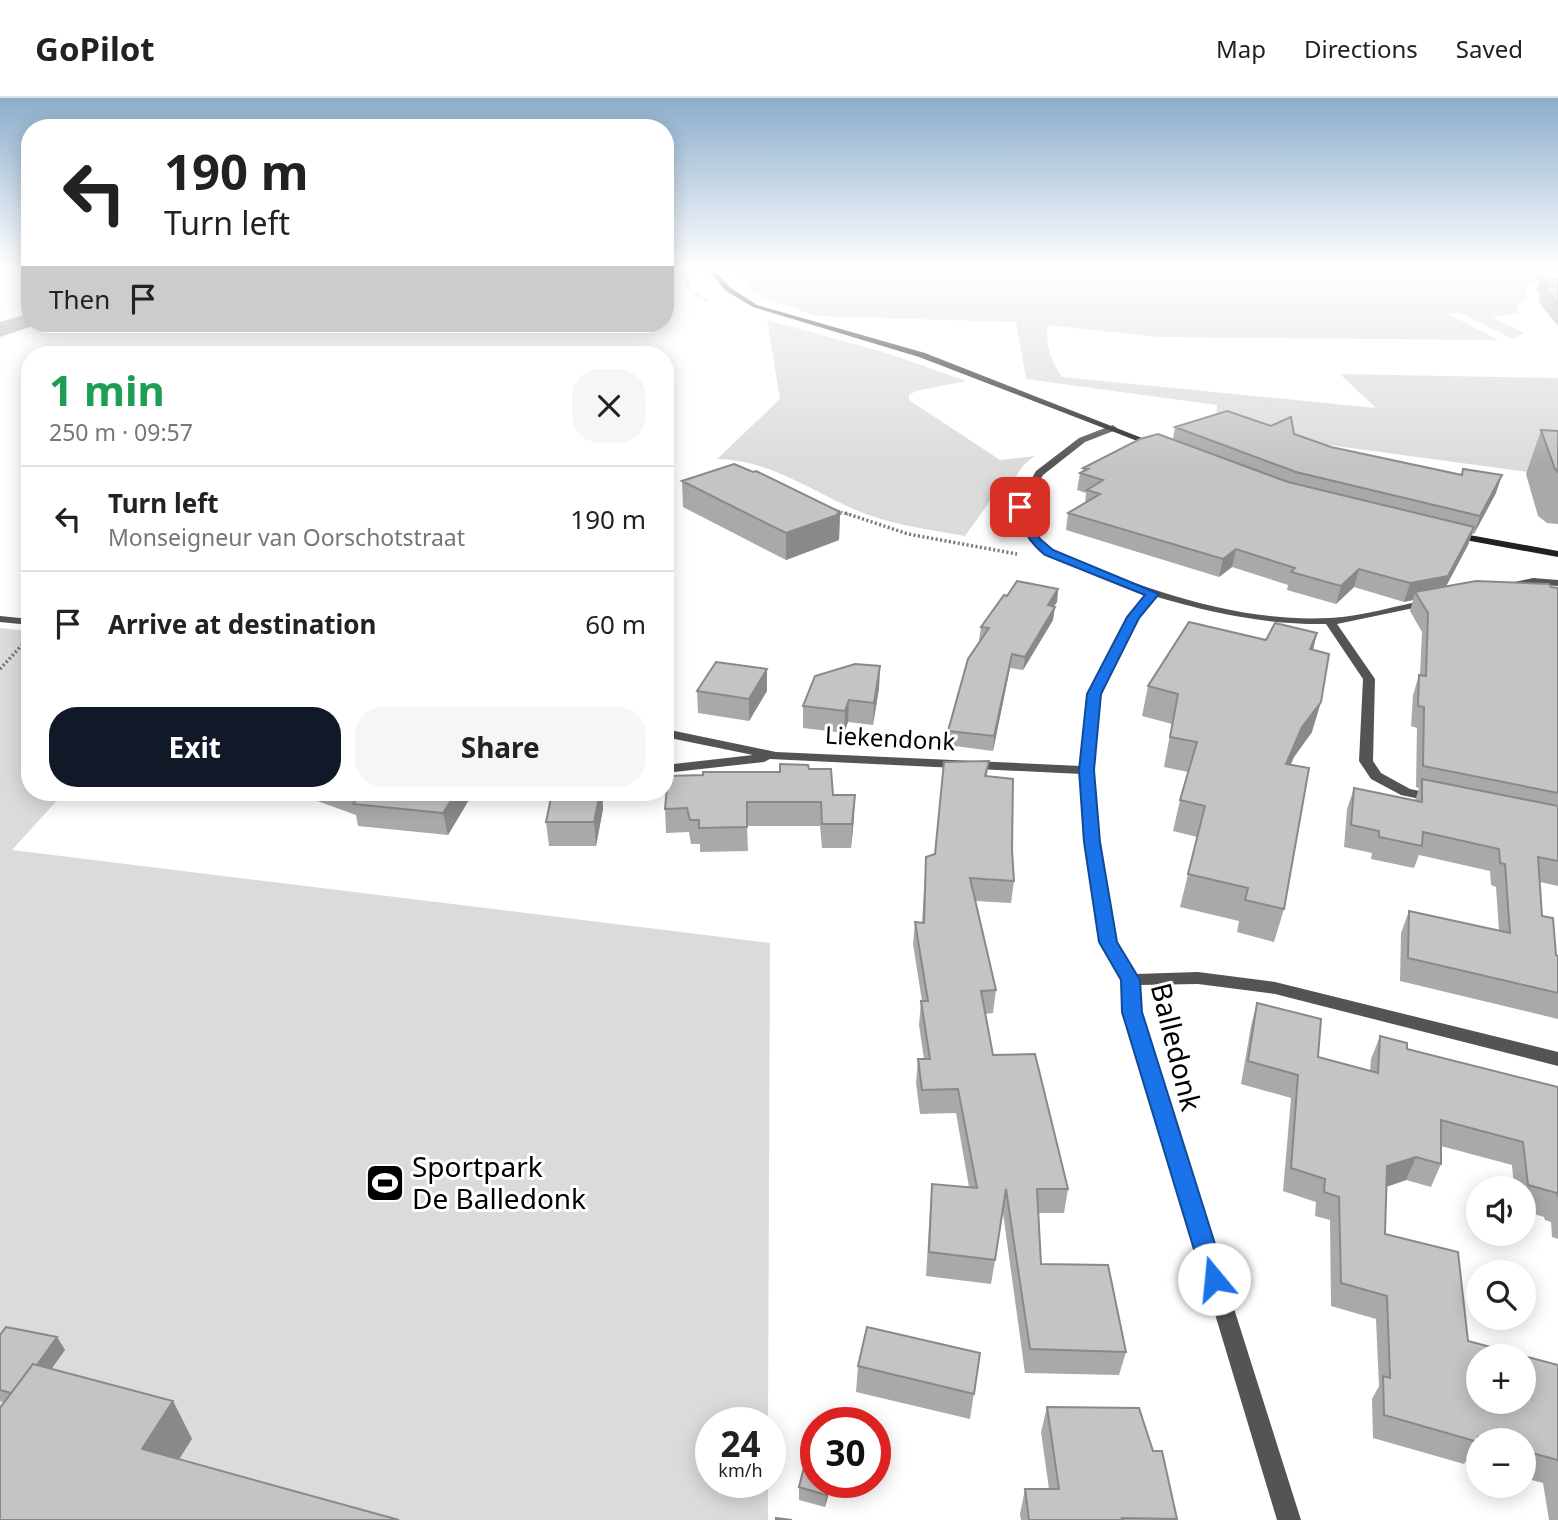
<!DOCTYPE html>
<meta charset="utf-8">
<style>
:root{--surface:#fff;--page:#f6f6f6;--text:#222;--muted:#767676;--line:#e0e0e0;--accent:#111827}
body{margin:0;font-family:"Noto Sans",sans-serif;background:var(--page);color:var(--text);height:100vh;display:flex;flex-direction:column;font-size:26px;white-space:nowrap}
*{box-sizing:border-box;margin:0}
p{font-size:23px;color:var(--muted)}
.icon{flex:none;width:38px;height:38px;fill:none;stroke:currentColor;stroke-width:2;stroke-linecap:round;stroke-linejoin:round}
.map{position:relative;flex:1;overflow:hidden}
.side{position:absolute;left:21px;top:248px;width:653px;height:455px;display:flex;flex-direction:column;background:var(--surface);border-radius:28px;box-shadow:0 4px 18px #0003}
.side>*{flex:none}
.banner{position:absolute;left:21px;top:21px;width:653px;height:214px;border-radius:28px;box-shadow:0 4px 18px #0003;background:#fff;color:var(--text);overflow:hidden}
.buttons{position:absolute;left:1466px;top:1078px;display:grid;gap:14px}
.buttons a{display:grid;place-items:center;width:70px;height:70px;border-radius:50%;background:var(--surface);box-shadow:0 4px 18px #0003;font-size:35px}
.speed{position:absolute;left:695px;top:1309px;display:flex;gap:14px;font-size:35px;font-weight:700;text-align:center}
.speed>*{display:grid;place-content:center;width:91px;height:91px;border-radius:50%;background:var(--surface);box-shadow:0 4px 18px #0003;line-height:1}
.speed small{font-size:18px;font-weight:400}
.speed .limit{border:10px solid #d22;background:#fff;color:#111}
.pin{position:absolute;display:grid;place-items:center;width:60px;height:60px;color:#fff;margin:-30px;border-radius:14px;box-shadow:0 4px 10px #0006}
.me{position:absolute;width:77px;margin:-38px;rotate:343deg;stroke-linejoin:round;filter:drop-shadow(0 0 5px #0008)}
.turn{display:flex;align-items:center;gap:24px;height:147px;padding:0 28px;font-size:32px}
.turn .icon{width:91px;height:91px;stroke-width:2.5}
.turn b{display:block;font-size:49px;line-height:60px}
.then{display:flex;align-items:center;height:66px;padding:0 28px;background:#0003;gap:14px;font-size:26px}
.round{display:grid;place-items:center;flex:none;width:74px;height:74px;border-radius:28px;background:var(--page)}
.headline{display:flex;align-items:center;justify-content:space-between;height:119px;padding:0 28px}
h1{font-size:42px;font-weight:700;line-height:52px;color:#1e9e55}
.cta{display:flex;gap:14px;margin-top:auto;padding:14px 28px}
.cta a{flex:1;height:80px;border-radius:28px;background:var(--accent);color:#fff;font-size:28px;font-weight:700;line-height:80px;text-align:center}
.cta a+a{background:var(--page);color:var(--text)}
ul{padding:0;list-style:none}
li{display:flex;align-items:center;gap:21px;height:105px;padding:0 28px;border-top:2px solid var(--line)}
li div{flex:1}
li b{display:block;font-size:26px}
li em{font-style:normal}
header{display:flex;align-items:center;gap:42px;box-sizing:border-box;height:98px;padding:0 35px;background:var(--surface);border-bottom:2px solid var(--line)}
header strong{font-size:33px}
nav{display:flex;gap:38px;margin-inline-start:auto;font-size:24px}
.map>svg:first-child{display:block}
.green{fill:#dbdbdb}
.water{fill:#a2a2a2}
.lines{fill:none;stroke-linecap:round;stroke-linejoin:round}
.path-far2{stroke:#767676;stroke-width:2;stroke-dasharray:1 2;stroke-linecap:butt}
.path-far1{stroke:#767676;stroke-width:2.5;stroke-dasharray:1 2;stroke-linecap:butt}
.path{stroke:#767676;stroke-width:3.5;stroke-dasharray:2 2.5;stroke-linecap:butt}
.minor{fill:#545454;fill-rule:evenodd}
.secondary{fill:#212121;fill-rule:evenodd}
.wall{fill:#a9a9a9}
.shaded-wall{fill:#898989}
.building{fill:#c4c4c4;stroke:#898989;stroke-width:2;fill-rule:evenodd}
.route{fill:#1a73e8;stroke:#114b97;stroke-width:2}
.labels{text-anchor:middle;stroke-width:6;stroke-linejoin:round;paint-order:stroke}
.street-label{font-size:24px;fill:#000;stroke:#fff}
.near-street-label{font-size:28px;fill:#000;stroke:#fff}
.near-poi-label{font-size:28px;fill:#000;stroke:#fff;text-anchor:start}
</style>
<header>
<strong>GoPilot</strong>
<nav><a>Map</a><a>Directions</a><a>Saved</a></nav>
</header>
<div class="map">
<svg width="1558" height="1422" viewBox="0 0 1558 1422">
<rect width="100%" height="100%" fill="#fff"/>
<path class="green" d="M 733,169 L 1554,169 L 1527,190 L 1527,202 L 1516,208 L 1518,215 L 1492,219 L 1524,235 L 1513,241 L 1460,215 L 1447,215 L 1498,242 L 1159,239 L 1048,227 C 1045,248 1051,262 1062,279 L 1376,310 L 1340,276 L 1558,280 L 1558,378 L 1314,345 L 1216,320 L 1217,307 L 1026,281 L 1016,224 L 815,218 L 753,195 Z
M 767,222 L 890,256 L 966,283 L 916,293 L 909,297 L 909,302 L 1000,362 L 1035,358 C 1020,368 1013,380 1011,397 L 995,396 L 965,438 C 926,431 885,426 849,409 C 805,389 768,362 717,361 L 780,301 Z
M 0,530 L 30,533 L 30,695 L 64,695 L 12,752 L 770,845 L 768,1325 L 710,1325 L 710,1384 L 768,1384 L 768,1422 L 0,1422 Z"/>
<path class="water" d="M 30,215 L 30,226 L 39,226 L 0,239 L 0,224 Z"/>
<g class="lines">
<path class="path-far2" d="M 680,169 L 691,193 L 709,205"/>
<path class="path-far1" d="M 836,412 L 850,417"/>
<path class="path" d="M 845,415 L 908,436 L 1017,456
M 0,571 L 23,546"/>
<path class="minor" d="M 1113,327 L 1117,330 L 1116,332 L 1085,344 L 1043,377 L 1025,409 L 1039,442 L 1053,453 C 1140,489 1234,525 1330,520 C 1363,518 1396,508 1429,501 L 1435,504 L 1433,506 L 1337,526 L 1375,581 L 1373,663 L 1381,675 L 1410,691 L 1439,697 L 1441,700 L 1434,704 L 1401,697 L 1371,681 L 1359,663 L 1363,581 L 1326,526 C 1267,527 1212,515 1157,499 L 1138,520 L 1100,596 L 1094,672 L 1099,744 L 1116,844 L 1136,876 L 1198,874 L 1275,884 L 1558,954 L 1558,968 L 1275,896 L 1198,886 L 1139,887 L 1140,914 L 1301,1422 L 1277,1422 L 1124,914 L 1123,882 L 1100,844 L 1085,744 L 1081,676 L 770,661 L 764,664 L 665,675 L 665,667 L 753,657 L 665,639 L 665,631 L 776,654 L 1081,668 L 1088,596 L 1127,519 L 1147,496 L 1045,457 L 1030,443 L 1015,409 L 1036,373 L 1079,340 Z
M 1533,480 L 1558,482 L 1558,488 L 1533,486 L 1504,492 L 1499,489 L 1500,487 Z
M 0,518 L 30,521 L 30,527 L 0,524 Z"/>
<path class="secondary" d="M 705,169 L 711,169 L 731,190 L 757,207 L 925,255 L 1160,347 L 1153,349 L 919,259 L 753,209 L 726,193 Z
M 1453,434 L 1558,453 L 1558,459 L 1449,439 L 1448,437 Z"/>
</g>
<path class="wall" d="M 1540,179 L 1558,181 L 1558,228 L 1538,203 L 1540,197 L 1536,192 Z
M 1271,328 L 1331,349 L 1461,377 L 1463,371 L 1496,395 L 1474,436 L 1472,436 L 1468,447 L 1446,488 L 1558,490 L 1558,788 L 1540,784 L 1542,818 L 1556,857 L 1558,858 L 1558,921 L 1400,883 L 1401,835 L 1409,813 L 1499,833 L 1496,789 L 1491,787 L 1490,773 L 1419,757 L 1414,770 L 1371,761 L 1372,755 L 1344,749 L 1347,711 L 1354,690 L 1415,703 L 1419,690 L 1416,689 L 1417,630 L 1411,628 L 1413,597 L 1419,577 L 1420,577 L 1422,534 L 1410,513 L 1413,502 L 1404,504 L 1354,489 L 1336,506 L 1287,492 L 1288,487 L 1232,469 L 1219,479 L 1066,432 L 1068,415 L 1085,405 L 1086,395 L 1077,392 L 1080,375 L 1083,374 L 1083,370 L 1173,341 L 1175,329 Z
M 1541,332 L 1558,333 L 1558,426 L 1547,425 L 1538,418 L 1526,376 Z
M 682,383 L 840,414 L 839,442 L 786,462 L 683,409 Z
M 1058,491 L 1057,504 L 1054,508 L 1053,522 L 1023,572 L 1010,570 L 993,653 L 947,647 L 948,633 L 981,542 L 979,542 L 981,529 L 1007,498 Z
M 1317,535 L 1313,552 L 1312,634 L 1294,659 L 1290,667 L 1284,811 L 1274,844 L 1237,834 L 1239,823 L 1180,809 L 1197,739 L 1173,733 L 1180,702 L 1188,674 L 1164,669 L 1172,626 L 1142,618 L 1148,588 L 1266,542 Z
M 880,568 L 879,590 L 873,627 L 848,624 L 844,635 L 803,630 L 803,608 Z
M 697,593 L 767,593 L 749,623 L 698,615 Z
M 989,663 L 987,678 L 1012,752 L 1014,783 L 1011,805 L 976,803 L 996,892 L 993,915 L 985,916 L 993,957 L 1068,1091 L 1064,1115 L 1038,1115 L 1041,1166 L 1126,1254 L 1119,1277 L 1025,1275 L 1003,1115 L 991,1186 L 926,1178 L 930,1110 L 932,1086 L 969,1089 L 956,1015 L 920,1016 L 916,985 L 918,961 L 924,961 L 919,927 L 921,903 L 922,903 L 913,846 L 915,824 L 922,825 L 926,759 L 935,756 Z
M 809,671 L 854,720 L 851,750 L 822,750 L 820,728 L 747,728 L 748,753 L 700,754 L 700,746 L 691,746 L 689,734 L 666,735 L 665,711 L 703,677 L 780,674 Z
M 279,695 L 469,695 L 470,700 L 448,737 L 358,728 L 356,717 L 309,700 L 304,703 Z
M 552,695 L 602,695 L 603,711 L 596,748 L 549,748 L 546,724 Z
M 1257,905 L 1318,959 L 1370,973 L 1371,961 L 1380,938 L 1407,951 L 1558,989 L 1558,1141 L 1552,1139 L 1551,1124 L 1545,1122 L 1544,1119 L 1524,1113 L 1524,1090 L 1514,1090 L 1512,1067 L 1441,1048 L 1441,1066 L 1431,1089 L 1406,1082 L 1386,1089 L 1385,1136 L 1468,1243 L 1558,1267 L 1558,1422 L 1549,1422 L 1543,1385 L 1524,1380 L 1524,1342 L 1479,1342 L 1479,1366 L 1466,1363 L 1464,1366 L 1373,1340 L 1372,1301 L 1379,1288 L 1376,1221 L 1331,1208 L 1330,1122 L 1315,1118 L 1316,1104 L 1283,1093 L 1291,1000 L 1241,986 L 1251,928 Z
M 0,1237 L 57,1239 L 65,1252 L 51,1271 L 173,1303 L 192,1341 L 0,1422 L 4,1304 L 0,1303 Z
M 980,1255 L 970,1321 L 856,1294 L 858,1268 Z
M 1047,1309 L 1177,1421 L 1177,1422 L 1021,1422 L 1020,1416 L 1025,1391 L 1049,1391 L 1041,1334 Z
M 832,1384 L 825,1409 L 799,1402 L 799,1389 Z"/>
<path class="shaded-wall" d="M 1502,377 L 1496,395 L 1474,436 L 1480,418 Z
M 840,414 L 839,442 L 786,462 L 786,435 Z
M 1474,429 L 1468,447 L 1442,496 L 1415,494 L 1413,502 L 1404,504 L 1410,485 Z
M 1236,451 L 1232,469 L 1219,479 L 1223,461 Z
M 1359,471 L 1354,489 L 1336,506 L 1341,488 Z
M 1058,491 L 1057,504 L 1046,520 L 1048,507 Z
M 1055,509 L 1053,522 L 1023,572 L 1025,559 Z
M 1317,535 L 1310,563 L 1310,551 Z
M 1012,556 L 1010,570 L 993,653 L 994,638 Z
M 880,568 L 879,590 L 873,627 L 874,605 Z
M 767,571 L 767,593 L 749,623 L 749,601 Z
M 849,602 L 848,624 L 844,635 L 845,613 Z
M 1321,604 L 1312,634 L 1294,659 L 1278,697 L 1286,666 L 1302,629 Z
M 302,695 L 308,695 L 309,700 L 304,703 Z
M 456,695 L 469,695 L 470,700 L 448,737 L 443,715 Z
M 600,695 L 602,695 L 603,711 L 596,748 L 594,724 Z
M 855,697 L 854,720 L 851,750 L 852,726 Z
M 1416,1059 L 1406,1082 L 1377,1092 L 1387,1068 Z
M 57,1239 L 65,1252 L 24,1309 L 16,1296 Z
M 173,1303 L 192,1341 L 162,1388 L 142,1351 Z
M 829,1384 L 832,1384 L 825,1409 L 826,1397 Z"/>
<path class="building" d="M 1540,179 L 1558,181 L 1558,207 L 1543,189 L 1548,189 Z
M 1227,313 L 1271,328 L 1291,319 L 1294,336 L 1331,349 L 1462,377 L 1463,371 L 1502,377 L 1480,418 L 1296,374 L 1175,329 Z
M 1541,332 L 1558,333 L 1558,374 L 1555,371 Z
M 1158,336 L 1288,384 L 1474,429 L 1448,478 L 1410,485 L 1359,471 L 1341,488 L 1291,474 L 1295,470 L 1236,451 L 1223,461 L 1068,415 L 1100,396 L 1087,392 L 1103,382 L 1080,375 L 1088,371 L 1083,370 L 1140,341 Z
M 734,366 L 753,374 L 756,373 L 840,414 L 838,415 L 840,416 L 786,435 L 682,383 Z
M 1017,483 L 1058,491 L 1048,507 L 1055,509 L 1025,559 L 1012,556 L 994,638 L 948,633 L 968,561 L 989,530 L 981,529 L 1004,497 L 1007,498 Z
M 1476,483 L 1549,486 L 1551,489 L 1558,490 L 1558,695 L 1423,668 L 1424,609 L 1418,608 L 1419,577 L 1426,578 L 1428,515 L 1415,494 Z
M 1189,524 L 1266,542 L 1275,525 L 1317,535 L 1310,551 L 1329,556 L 1321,604 L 1302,629 L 1286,666 L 1309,670 L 1284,811 L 1245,802 L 1248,790 L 1188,776 L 1205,708 L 1180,702 L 1197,644 L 1170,639 L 1178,596 L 1148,588 Z
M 716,564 L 767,571 L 749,601 L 697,593 Z
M 855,566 L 880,568 L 874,605 L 849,602 L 845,613 L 803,608 L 815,578 Z
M 989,663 L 985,678 L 1013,681 L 1012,752 L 1014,783 L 970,780 L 996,892 L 981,893 L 993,957 L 1035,956 L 1068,1091 L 1037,1091 L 1041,1166 L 1108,1167 L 1126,1254 L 1030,1251 L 1006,1091 L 995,1162 L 929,1154 L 932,1086 L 977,1090 L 958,991 L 922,992 L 918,961 L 930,961 L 921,903 L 928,903 L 915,824 L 924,825 L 926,759 L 935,756 L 944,664 Z
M 780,666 L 808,667 L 809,671 L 831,671 L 833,697 L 855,697 L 852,726 L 822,726 L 821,704 L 747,704 L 747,729 L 699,730 L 699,722 L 690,722 L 687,710 L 665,711 L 668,678 L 703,677 L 703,674 L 780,674 Z
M 1422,681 L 1558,708 L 1558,763 L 1538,759 L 1542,818 L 1553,820 L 1556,857 L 1558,858 L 1558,895 L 1408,860 L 1409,813 L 1510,835 L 1505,766 L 1500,765 L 1499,751 L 1423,734 L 1422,748 L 1379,739 L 1379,733 L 1351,727 L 1354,690 L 1422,704 Z
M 349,695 L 456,695 L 443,715 L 353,706 L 359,698 Z
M 552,695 L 600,695 L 594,724 L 546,724 Z
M 1257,905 L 1321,921 L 1318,959 L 1378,975 L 1380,938 L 1407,945 L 1407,951 L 1558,989 L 1558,1099 L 1557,1095 L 1528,1087 L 1523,1044 L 1441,1022 L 1441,1066 L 1416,1059 L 1387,1068 L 1385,1136 L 1458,1154 L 1468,1243 L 1558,1267 L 1558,1364 L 1558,1362 L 1524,1353 L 1524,1342 L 1489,1342 L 1478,1339 L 1478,1344 L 1384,1317 L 1383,1278 L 1390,1280 L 1387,1198 L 1341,1185 L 1339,1099 L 1324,1094 L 1325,1081 L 1291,1070 L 1298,977 L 1248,963 ZM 1479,1258 L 1524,1258 L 1524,1304 L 1479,1304 Z
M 6,1229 L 57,1239 L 37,1267 L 33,1266 L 11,1295 L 0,1292 L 0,1237 Z
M 867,1229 L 980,1255 L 974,1296 L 858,1268 Z
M 33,1266 L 173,1303 L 142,1351 L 399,1422 L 0,1422 L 0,1310 Z
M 1047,1309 L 1139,1310 L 1153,1353 L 1162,1353 L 1177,1421 L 1122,1420 L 1123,1422 L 1029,1422 L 1025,1391 L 1059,1391 Z
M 812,1337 L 816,1338 L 816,1384 L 829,1384 L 826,1397 L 799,1389 Z
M 776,1420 L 792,1422 L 776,1422 Z"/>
<linearGradient id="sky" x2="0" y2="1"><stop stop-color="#8cadcc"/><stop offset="0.46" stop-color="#fff"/><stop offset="1" stop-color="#fff" stop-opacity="0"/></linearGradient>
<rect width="1558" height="368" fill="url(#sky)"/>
<path class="route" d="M 1020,406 L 1025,409 L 1040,441 L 1053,452 L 1159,496 L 1139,520 L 1101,596 L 1094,672 L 1100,744 L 1117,844 L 1140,882 L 1142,914 L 1226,1181 L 1223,1189 L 1214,1192 L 1206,1189 L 1203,1181 L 1122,914 L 1121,882 L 1099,844 L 1084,744 L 1079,672 L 1087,596 L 1127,519 L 1145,497 L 1045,457 C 1028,443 1022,430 1014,409 Z"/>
<defs>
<g id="stadium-square" transform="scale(2.0125)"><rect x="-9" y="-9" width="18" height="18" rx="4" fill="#000" stroke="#fff"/><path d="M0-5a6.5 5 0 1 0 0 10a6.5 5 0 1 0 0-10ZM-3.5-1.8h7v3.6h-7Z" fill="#fff"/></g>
</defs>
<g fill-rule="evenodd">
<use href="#stadium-square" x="385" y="1085"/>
</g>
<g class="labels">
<g class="street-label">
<text transform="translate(890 641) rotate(3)" y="8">Liekendonk</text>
</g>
<g class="near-street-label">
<text transform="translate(1176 949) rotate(76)" y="10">Balledonk</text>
</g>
<g class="near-poi-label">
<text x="412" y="1079">Sportpark<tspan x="412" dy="32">De Balledonk</tspan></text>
</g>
</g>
</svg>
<div class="buttons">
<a><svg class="icon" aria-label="sound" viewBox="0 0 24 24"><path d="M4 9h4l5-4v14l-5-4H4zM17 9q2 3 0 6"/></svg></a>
<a><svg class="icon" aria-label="search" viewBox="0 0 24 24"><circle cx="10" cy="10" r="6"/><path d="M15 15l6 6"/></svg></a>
<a>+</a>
<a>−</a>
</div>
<div class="speed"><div>24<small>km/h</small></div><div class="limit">30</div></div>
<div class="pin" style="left:1020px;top:409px;background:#d93025"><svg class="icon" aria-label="arrive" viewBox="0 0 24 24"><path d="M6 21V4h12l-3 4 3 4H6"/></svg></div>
<svg class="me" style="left:1214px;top:1181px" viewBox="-20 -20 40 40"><circle r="19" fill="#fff"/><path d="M0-13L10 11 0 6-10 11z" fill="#1a73e8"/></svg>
<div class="banner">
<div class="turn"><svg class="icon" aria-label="left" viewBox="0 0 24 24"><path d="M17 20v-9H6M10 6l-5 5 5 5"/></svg><div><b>190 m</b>Turn left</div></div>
<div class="then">Then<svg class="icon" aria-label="arrive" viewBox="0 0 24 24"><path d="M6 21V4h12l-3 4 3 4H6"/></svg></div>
</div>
<section class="side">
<div class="headline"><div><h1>1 min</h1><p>250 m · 09:57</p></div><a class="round"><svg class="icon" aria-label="close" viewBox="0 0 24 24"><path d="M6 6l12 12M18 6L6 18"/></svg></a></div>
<ul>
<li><svg class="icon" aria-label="left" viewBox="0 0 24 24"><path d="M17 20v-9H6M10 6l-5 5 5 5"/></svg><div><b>Turn left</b><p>Monseigneur van Oorschotstraat</p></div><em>190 m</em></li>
<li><svg class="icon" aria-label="arrive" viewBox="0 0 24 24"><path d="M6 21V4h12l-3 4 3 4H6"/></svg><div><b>Arrive at destination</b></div><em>60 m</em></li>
</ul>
<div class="cta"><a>Exit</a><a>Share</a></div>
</section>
</div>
